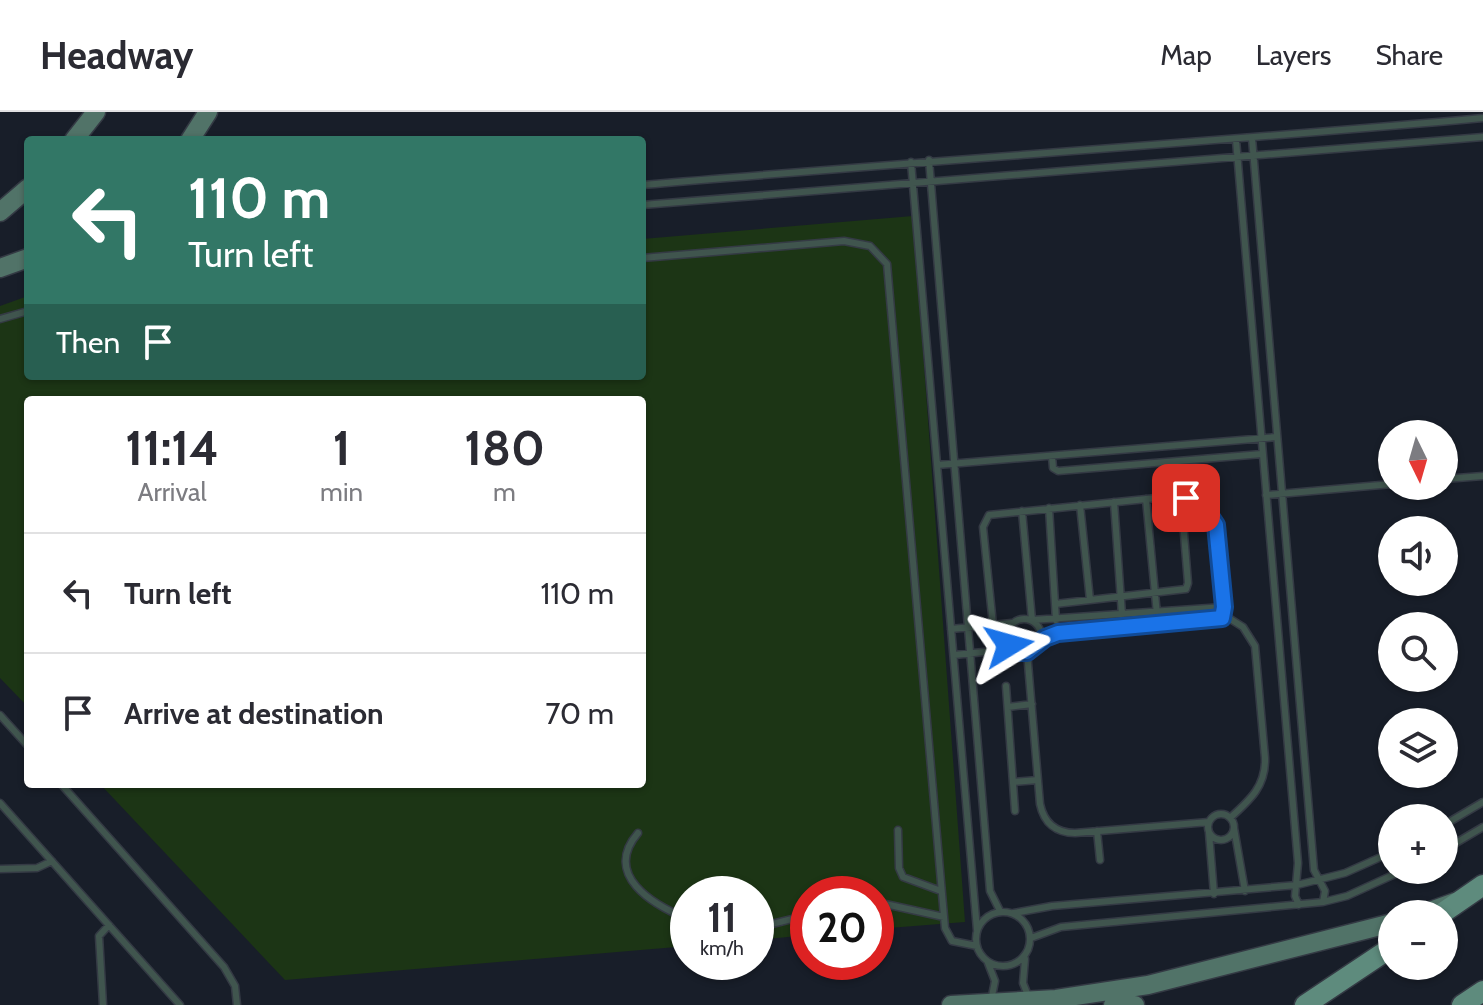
<!DOCTYPE html>
<meta charset="utf-8">
<style>
:root{--surface:#fff;--page:#f2f2f3;--text:#2b2b33;--muted:#7c7c81;--line:#e1e1e2}
body{margin:0;font-family:Cabin,sans-serif;background:var(--page);color:var(--text);height:100vh;display:flex;flex-direction:column;font-size:30px;white-space:nowrap}
*{box-sizing:border-box;margin:0}
p{font-size:26px;color:var(--muted)}
.icon{flex:none;width:44px;height:44px;fill:none;stroke:currentColor;stroke-width:2;stroke-linecap:round;stroke-linejoin:round}
.map{position:relative;flex:1;overflow:hidden}
.drawer{position:absolute;left:24px;top:284px;width:622px;height:392px;display:flex;flex-direction:column;background:var(--surface);border-radius:8px;box-shadow:0 2px 6px #0004}
.drawer>*{flex:none}
.top-card{position:absolute;left:24px;top:24px;width:622px;height:244px;border-radius:8px;box-shadow:0 2px 6px #0004;background:#327766;color:#fff;overflow:hidden}
.needle{width:52px;rotate:175deg}
.tools{position:absolute;left:1378px;top:308px;display:grid;gap:16px}
.tools a{display:grid;place-items:center;width:80px;height:80px;border-radius:50%;background:var(--surface);box-shadow:0 2px 6px #0004;font-size:40px}
.speed{position:absolute;left:670px;top:764px;display:flex;gap:16px;font-size:40px;font-weight:700;text-align:center}
.speed>*{display:grid;place-content:center;width:104px;height:104px;border-radius:50%;background:var(--surface);box-shadow:0 2px 6px #0004;line-height:1}
.speed small{font-size:20px;font-weight:400}
.speed .limit{border:12px solid #d22;background:#fff;color:#111}
.pin{position:absolute;display:grid;place-items:center;width:68px;height:68px;color:#fff;margin:-34px;border-radius:16px;box-shadow:0 4px 12px #0006}
.me{position:absolute;width:88px;margin:-44px;rotate:82deg;stroke-linejoin:round;filter:drop-shadow(0 0 6px #0008)}
.turn{display:flex;align-items:center;gap:28px;height:168px;padding:0 32px;font-size:36px}
.turn .icon{width:104px;height:104px;stroke-width:2.5}
.turn b{display:block;font-size:56px;line-height:68px}
.then{display:flex;align-items:center;height:76px;padding:0 32px;background:#0003;gap:16px;font-size:30px}
.eta{display:flex;justify-content:space-evenly;align-items:center;height:136px;text-align:center}
.eta b{font-size:48px;font-weight:700;line-height:56px}
ul{padding:0;list-style:none}
li{display:flex;align-items:center;gap:24px;height:120px;padding:0 32px;border-top:2px solid var(--line)}
li div{flex:1}
li b{display:block;font-size:30px}
li em{font-style:normal}
header{display:flex;align-items:center;gap:48px;box-sizing:border-box;height:112px;padding:0 40px;background:var(--surface);border-bottom:2px solid var(--line)}
header strong{font-size:38px}
nav{display:flex;gap:44px;margin-inline-start:auto;font-size:28px}
.map>svg:first-child{display:block}
.green{fill:#1c3515}
.lines{fill:none;stroke-linecap:round;stroke-linejoin:round}
.lane-casing{stroke:#343a44;stroke-width:9}
.secondary-casing{stroke:#343a44;stroke-width:21}
.primary-casing{stroke:#343a44;stroke-width:23}
.lane{stroke:#40554e;stroke-width:6}
.secondary{stroke:#517368;stroke-width:18}
.primary{stroke:#5e8b7d;stroke-width:20}
.route-casing{stroke:#114b97;stroke-width:20}
.route{stroke:#1a73e8;stroke-width:14}
</style>
<header>
<strong>Headway</strong>
<nav><a>Map</a><a>Layers</a><a>Share</a></nav>
</header>
<div class="map">
<svg width="1483" height="893" viewBox="0 0 1483 893">
<rect width="100%" height="100%" fill="#181e29"/>
<path class="green" d="M 913,104 L 965,810 L 876,817 L 876,782 L 808,782 L 808,823 L 756,828 L 756,782 L 688,782 L 688,834 L 285,868 L 100,672 L 642,672 L 642,288 L 28,288 L 28,595 L 0,566 L 0,194 L 28,184 L 28,264 L 642,264 L 642,127 Z"/>
<g class="lines">
<g class="lane-casing">
<path id="lane" d="M 1252,26 L 1314,758 L 1325,779 L 1323,790
M 1236,28 L 1298,751 L 1295,784 L 1299,793
M 929,48 L 990,779 L 1000,799
M 911,50 L 977,818
M 642,73 C 922,49 1203,31 1483,6
M 642,93 L 1483,25
M 642,146 L 844,129 L 870,134 L 887,152 L 945,816 L 952,829 L 977,834
M 0,207 L 28,199
M 1052,344 L 1053,356 L 1058,359 L 1262,342
M 937,353 L 1277,325
M 1444,367 L 1483,364
M 1266,383 L 1392,372
M 1146,387 L 1158,513
M 1114,390 L 1122,503
M 1080,393 L 1090,488
M 1049,396 L 1056,508
M 1022,399 L 1032,508 L 1224,495
M 1055,492 L 1186,477 L 1188,471 L 1181,385
M 1224,503 L 1243,515 L 1255,534 L 1265,646 C 1266,674 1250,688 1230,706
M1007 524a17 17 0 1 1 34 0a17 17 0 1 1-34 0Z
M 993,513 L 983,415 L 989,403 L 1176,384 L 1190,388 L 1214,408 L 1224,495 L 1222,506 L 1058,521 L 1039,530
M 951,517 L 1012,511
M 1027,540 L 1040,692 C 1044,711 1056,721 1075,721 L 1209,710
M 954,543 L 1013,537
M 1006,574 L 1015,699
M 1008,595 L 1032,592
M 0,603 L 28,634
M 1013,670 L 1038,668
M 61,672 L 224,855 L 235,874 L 237,893
M 0,691 L 180,893
M1208 715a13 13 0 1 1 26 0a13 13 0 1 1-26 0Z
M 1444,713 L 1483,690
M 1234,716 L 1245,779
M 898,718 L 899,756 L 903,765 L 941,779
M 1097,719 L 1100,748
M 638,721 C 602,763 653,793 688,807
M 1209,721 L 1214,782
M 1444,738 L 1483,715
M 0,757 L 37,756 L 52,749
M 876,790 L 944,805
M976 827a27 27 0 1 1 54 0a27 27 0 1 1-54 0Z
M 1014,801 L 1052,794 L 1297,773 L 1345,761 L 1392,740
M 756,816 L 808,803
M 1031,826 L 1061,815 L 1323,790 L 1347,784 L 1404,758
M 1025,847 L 1023,871 L 1029,886
M 988,851 L 995,869 L 991,889
M 103,893 L 99,824 L 109,813"/>
</g>
<g class="secondary-casing">
<path id="secondary" d="M 74,28 L 96,0
M 190,28 L 208,0
M 0,100 L 28,76
M 0,156 L 28,146
M 1422,802 L 1455,790
M 951,893 L 1056,887 L 1148,873 L 1392,811
M 1113,893 L 1135,893"/>
</g>
<g class="primary-casing">
<path id="primary" d="M 1441,802 L 1483,773
M 1305,893 L 1392,835
M 1462,893 L 1483,879"/>
</g>
<use href="#lane" class="lane"/>
<use href="#secondary" class="secondary"/>
<use href="#primary" class="primary"/>
</g>
<g class="lines">
<g class="route-casing">
<path id="route" d="M 1009,533 L 1018,540 L 1027,540 L 1045,526 L 1058,521 L 1222,506 L 1224,495 L 1216,413 L 1208,401 L 1186,386"/>
</g>
<use href="#route" class="route"/>
</g>
</svg>
<div class="tools">
<a><svg class="needle" viewBox="-14 -14 28 28"><path d="M0-13l5 13h-10z" fill="#e53935"/><path d="M0 13l5-13h-10z" fill="#7c7c81"/></svg></a>
<a><svg class="icon" aria-label="sound" viewBox="0 0 24 24"><path d="M4 9h4l5-4v14l-5-4H4zM17 9q2 3 0 6"/></svg></a>
<a><svg class="icon" aria-label="search" viewBox="0 0 24 24"><circle cx="10" cy="10" r="6"/><path d="M15 15l6 6"/></svg></a>
<a><svg class="icon" aria-label="layers" viewBox="0 0 24 24"><path d="M12 4l9 5-9 5-9-5zM3 14l9 5 9-5"/></svg></a>
<a>+</a>
<a>−</a>
</div>
<div class="speed"><div>11<small>km/h</small></div><div class="limit">20</div></div>
<div class="pin" style="left:1186px;top:386px;background:#d93025"><svg class="icon" aria-label="arrive" viewBox="0 0 24 24"><path d="M6 21V4h12l-3 4 3 4H6"/></svg></div>
<svg class="me" style="left:1009px;top:533px" viewBox="-20 -20 40 40"><path d="M0-17L14 15 0 8-14 15z" fill="#1a73e8" stroke="#fff" stroke-width="4"/></svg>
<div class="top-card">
<div class="turn"><svg class="icon" aria-label="left" viewBox="0 0 24 24"><path d="M17 20v-9H6M10 6l-5 5 5 5"/></svg><div><b>110 m</b>Turn left</div></div>
<div class="then">Then<svg class="icon" aria-label="arrive" viewBox="0 0 24 24"><path d="M6 21V4h12l-3 4 3 4H6"/></svg></div>
</div>
<section class="drawer">
<div class="eta">
<div><b>11:14</b><p>Arrival</p></div>
<div><b>1</b><p>min</p></div>
<div><b>180</b><p>m</p></div>
</div>
<ul>
<li><svg class="icon" aria-label="left" viewBox="0 0 24 24"><path d="M17 20v-9H6M10 6l-5 5 5 5"/></svg><div><b>Turn left</b></div><em>110 m</em></li>
<li><svg class="icon" aria-label="arrive" viewBox="0 0 24 24"><path d="M6 21V4h12l-3 4 3 4H6"/></svg><div><b>Arrive at destination</b></div><em>70 m</em></li>
</ul>
</section>
</div>
